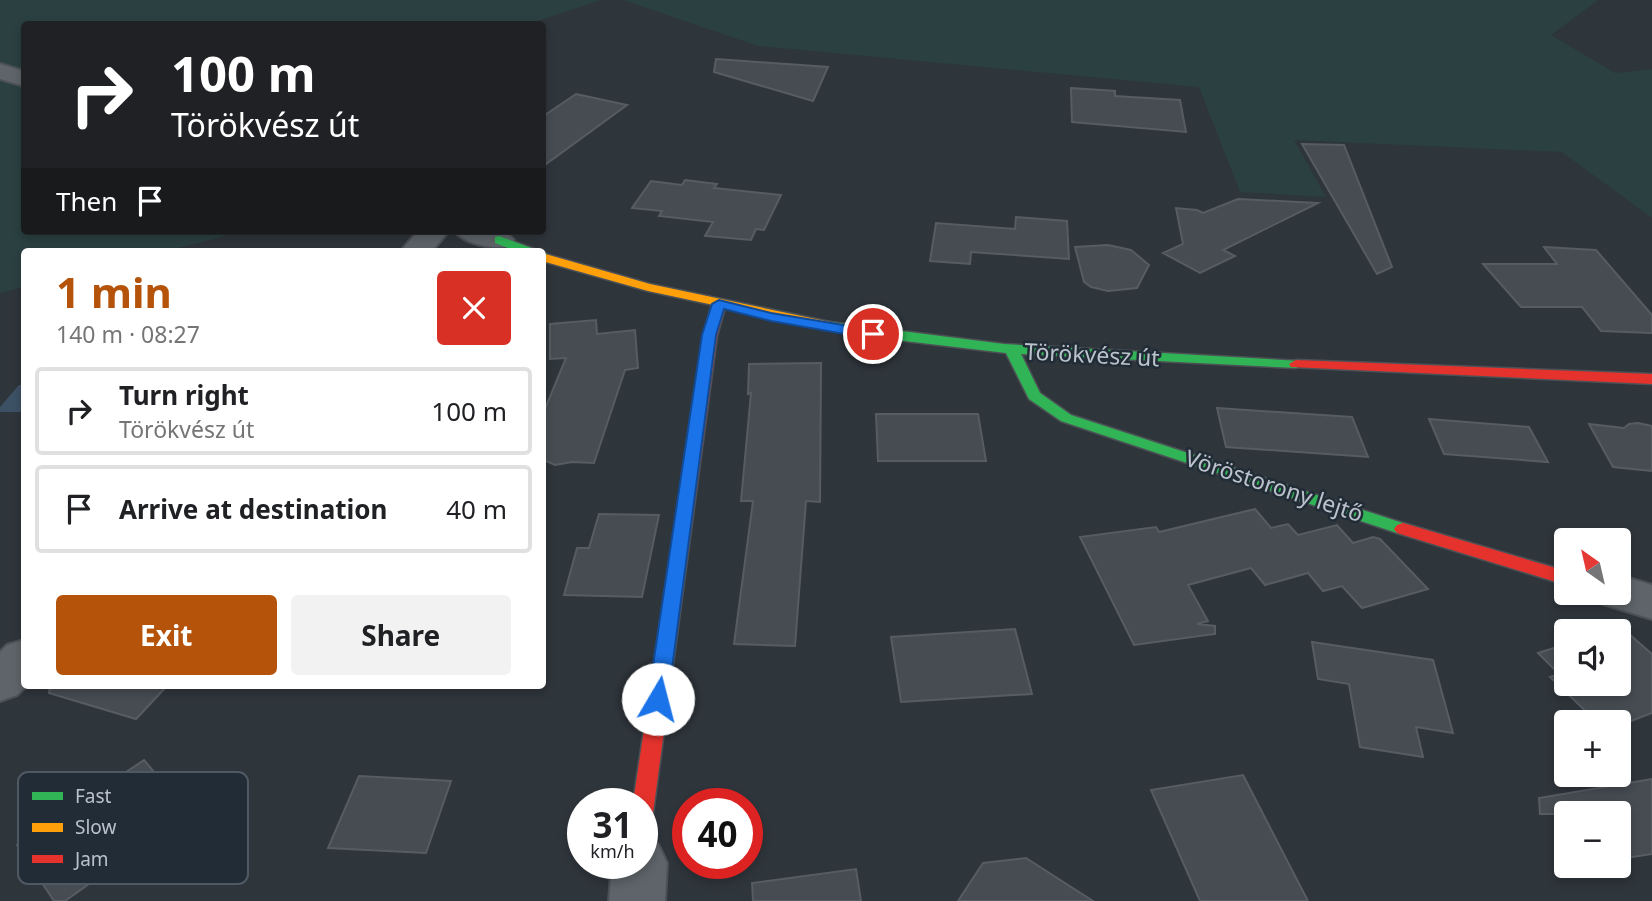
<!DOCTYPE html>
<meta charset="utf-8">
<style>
:root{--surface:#fff;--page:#f2f2f2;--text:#202124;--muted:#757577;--line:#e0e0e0;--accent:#b45309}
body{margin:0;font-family:"Noto Sans",sans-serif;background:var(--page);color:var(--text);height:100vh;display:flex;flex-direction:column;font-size:26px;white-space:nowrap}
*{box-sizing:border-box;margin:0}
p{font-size:23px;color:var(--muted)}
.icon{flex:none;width:38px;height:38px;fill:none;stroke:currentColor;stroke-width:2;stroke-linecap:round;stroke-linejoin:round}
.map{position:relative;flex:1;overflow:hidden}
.side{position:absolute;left:21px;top:248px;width:525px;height:441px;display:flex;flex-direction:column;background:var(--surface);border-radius:7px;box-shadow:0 4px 10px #0003}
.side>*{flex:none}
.guide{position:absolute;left:21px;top:21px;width:525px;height:214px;border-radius:7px;box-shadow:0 4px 10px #0003;background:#202124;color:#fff;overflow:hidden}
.needle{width:46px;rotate:326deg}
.tools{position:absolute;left:1554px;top:528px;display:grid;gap:14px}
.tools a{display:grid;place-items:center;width:77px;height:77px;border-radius:7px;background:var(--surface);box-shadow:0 4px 10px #0003;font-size:35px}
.speed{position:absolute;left:567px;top:788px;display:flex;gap:14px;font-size:35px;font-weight:700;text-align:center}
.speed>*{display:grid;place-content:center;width:91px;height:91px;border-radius:50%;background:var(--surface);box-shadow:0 4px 10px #0003;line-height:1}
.speed small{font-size:18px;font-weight:400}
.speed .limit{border:10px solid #d22;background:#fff;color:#111}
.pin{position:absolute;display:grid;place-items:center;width:60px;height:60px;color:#fff;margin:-30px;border:4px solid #fff;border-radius:50%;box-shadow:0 2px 7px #0007}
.me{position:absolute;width:77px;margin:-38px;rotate:8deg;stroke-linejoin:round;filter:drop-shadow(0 0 5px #0008)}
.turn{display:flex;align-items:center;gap:24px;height:147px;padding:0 35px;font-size:32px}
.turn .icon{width:91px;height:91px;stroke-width:2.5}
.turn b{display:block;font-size:49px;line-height:60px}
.then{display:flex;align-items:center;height:66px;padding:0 35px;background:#0003;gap:14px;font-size:26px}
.round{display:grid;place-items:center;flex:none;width:74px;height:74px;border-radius:7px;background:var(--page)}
.summary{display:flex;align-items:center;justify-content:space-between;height:119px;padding:0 35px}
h1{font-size:42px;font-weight:700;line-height:52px;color:var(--accent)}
.action{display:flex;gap:14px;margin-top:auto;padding:14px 35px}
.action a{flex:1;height:80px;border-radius:7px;background:var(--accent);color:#fff;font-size:28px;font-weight:700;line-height:80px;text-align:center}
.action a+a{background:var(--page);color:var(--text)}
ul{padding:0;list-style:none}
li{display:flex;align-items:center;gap:21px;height:88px;margin:0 14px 10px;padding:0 21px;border:4px solid var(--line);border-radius:7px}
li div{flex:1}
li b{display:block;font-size:26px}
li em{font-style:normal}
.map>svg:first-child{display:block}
.green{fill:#2b4041}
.water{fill:#3d5165}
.building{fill:#464c52;stroke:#575c63;stroke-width:2}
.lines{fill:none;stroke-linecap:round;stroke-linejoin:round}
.street-casing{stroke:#4c5156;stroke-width:4}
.fast-casing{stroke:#4c5156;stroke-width:3}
.slow-casing{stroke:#4c5156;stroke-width:3}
.jam-casing{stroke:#4c5156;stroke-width:3}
.street{fill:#5e6469;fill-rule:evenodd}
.fast{fill:#30b455;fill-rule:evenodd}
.slow{fill:#ff9f0a;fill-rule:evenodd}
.jam{fill:#e5322d;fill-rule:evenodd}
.route{fill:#1a73e8;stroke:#114b97;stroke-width:2}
.labels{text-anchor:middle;stroke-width:5;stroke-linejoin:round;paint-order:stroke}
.street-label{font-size:23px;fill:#bac2cb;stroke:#212c37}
.key{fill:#212c37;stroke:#4f5963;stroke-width:2}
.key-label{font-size:19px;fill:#bac2cb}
</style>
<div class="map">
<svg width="1652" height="901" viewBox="0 0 1652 901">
<rect width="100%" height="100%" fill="#2e353b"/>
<path class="green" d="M 0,0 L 601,0 L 528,24 L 24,24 L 24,231 L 245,231 L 162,252 L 24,252 L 24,287 L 0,293 Z
M 623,0 L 1598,0 L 1551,35 L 1615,73 L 1652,69 L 1652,218 L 1562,152 L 1294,140 L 1326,197 L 1240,192 L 1199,87 L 758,46 Z"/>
<path class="water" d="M 19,385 L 24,385 L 24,406 L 20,412 L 0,412 L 0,407 Z"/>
<path class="building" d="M 716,59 L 828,67 L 813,101 L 714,72 Z
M 1071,88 L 1115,91 L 1115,96 L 1180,100 L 1186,132 L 1072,122 Z
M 576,94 L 627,105 L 542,167 L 542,117 Z
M 1302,144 L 1344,145 L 1392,267 L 1377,274 Z
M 685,180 L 717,184 L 714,188 L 781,195 L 764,230 L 756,229 L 751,240 L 705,236 L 713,222 L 659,216 L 662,211 L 632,208 L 651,181 L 682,185 Z
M 1238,199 L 1318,203 L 1223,250 L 1235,256 L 1200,273 L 1163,253 L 1183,244 L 1176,208 L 1197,210 L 1203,213 Z
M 1016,217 L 1067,221 L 1069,259 L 971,252 L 970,264 L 930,261 L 936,223 L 1015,229 Z
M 1108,245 L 1131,250 L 1149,265 L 1137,288 L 1108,291 L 1091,287 L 1084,282 L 1075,247 Z
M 1544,247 L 1596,250 L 1652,315 L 1652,333 L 1601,331 L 1582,307 L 1521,307 L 1483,264 L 1557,264 Z
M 596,320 L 597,334 L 635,330 L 638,368 L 625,370 L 594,463 L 572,462 L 555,465 L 542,459 L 542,416 L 566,358 L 550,359 L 550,324 Z
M 821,363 L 820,502 L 806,501 L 795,646 L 734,644 L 753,501 L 741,501 L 751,393 L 748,394 L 749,364 Z
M 1217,408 L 1352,417 L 1368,457 L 1226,447 Z
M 876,414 L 978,414 L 986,461 L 878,461 Z
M 1429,419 L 1529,427 L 1548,462 L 1444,454 Z
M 1638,423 L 1652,426 L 1652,471 L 1613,467 L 1589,424 L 1624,428 L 1629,424 Z
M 1255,509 L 1271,528 L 1288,524 L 1298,535 L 1337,525 L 1353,543 L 1373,537 L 1380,539 L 1428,589 L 1362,608 L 1342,586 L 1323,591 L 1308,573 L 1265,585 L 1251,568 L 1188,585 L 1208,621 L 1197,624 L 1215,626 L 1215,634 L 1134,645 L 1080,537 L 1156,527 L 1159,532 Z
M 599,514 L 659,515 L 642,597 L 564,595 L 577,548 L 589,548 Z
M 1620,626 L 1652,654 L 1652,713 L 1626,723 L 1598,723 L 1550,677 L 1559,674 L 1538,653 L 1566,644 L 1566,684 L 1619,684 L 1619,632 L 1603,632 Z
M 1015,629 L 1032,694 L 901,702 L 891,637 Z
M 1312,642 L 1433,660 L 1453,733 L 1416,727 L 1423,757 L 1360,747 L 1349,684 L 1318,679 Z
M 50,686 L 167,686 L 136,719 L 49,693 Z
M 144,760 L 175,797 L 133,827 L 145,844 L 65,901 L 54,901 L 17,845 Z
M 1243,775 L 1308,901 L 1200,901 L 1151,790 Z
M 359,776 L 451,781 L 426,853 L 328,848 Z
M 1652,779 L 1652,854 L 1619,859 L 1619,814 L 1540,814 L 1539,798 Z
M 1026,858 L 1093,901 L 958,901 L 983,863 Z
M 856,869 L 861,901 L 753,901 L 752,883 Z"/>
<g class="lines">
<g class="street-casing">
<path id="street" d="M 0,64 L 24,71 L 24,86 L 0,79 Z
M 418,231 L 449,231 L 431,252 L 400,252 Z
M 455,231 C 472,231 503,225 514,240 L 510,246 C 494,250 464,244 455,231 Z
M 1619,575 L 1652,585 L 1652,619 L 1603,604 L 1598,593 L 1619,593 Z
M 24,640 L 26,686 L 17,695 L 0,701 L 0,652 L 7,645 Z
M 642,838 L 658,844 L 667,863 L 665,901 L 609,901 L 612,863 L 642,863 Z"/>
</g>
<g class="fast-casing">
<path id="fast" d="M 499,236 L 534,249 L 536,252 L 519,252 L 495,243 L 495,237 Z
M 830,322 L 1004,344 L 1301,361 L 1303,364 L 1296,368 L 1021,354 L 1040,393 L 1071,415 L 1409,525 L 1412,529 L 1409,533 L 1397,533 L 1061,421 L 1029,399 L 1006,353 L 888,339 L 825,329 L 823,326 L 825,323 Z"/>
</g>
<g class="slow-casing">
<path id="slow" d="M 542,253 L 650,284 L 830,322 L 837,326 L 830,330 L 648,291 L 542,261 Z"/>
</g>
<g class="jam-casing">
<path id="jam" d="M 719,300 L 726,304 L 717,336 L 653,813 L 650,820 L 642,823 L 642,803 L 633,803 L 703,336 L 712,304 Z
M 1296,360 L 1652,374 L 1652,384 L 1291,367 L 1289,364 Z
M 1403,523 L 1566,571 L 1566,585 L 1397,533 L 1394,529 L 1397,525 Z"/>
</g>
<use href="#street" class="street"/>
<use href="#fast" class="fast"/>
<use href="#slow" class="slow"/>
<use href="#jam" class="jam"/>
</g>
<path class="route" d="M 719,300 L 771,313 L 873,330 L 880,334 L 873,339 L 771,321 L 724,309 L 716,335 L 668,699 L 665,705 L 658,708 L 651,705 L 648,699 L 702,335 L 712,304 Z"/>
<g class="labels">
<g class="street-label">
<text transform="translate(1092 355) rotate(3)" y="8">Törökvész út</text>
<text transform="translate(1274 486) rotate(18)" y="8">Vöröstorony lejtő</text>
</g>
</g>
<rect x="18" y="772" width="230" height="112" rx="10" class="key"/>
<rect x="32" y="792" width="31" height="8" fill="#30b455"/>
<rect x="32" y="823" width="31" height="9" fill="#ff9f0a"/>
<rect x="32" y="855" width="31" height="8" fill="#e5322d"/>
<g class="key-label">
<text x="75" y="803">Fast</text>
<text x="75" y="834">Slow</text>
<text x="75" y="866">Jam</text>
</g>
</svg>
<div class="tools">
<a><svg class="needle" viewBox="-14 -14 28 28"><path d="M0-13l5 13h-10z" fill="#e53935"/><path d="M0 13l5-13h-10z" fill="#757577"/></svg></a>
<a><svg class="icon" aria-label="sound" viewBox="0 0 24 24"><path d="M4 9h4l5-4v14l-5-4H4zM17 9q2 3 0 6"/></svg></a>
<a>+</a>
<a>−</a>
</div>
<div class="speed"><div>31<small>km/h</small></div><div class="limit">40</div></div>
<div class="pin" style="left:873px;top:334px;background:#d93025"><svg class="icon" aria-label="arrive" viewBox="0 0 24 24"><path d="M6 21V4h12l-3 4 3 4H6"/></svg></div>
<svg class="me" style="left:658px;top:699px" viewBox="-20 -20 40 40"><circle r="19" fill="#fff"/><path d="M0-13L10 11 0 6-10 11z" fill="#1a73e8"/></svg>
<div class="guide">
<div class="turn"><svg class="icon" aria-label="right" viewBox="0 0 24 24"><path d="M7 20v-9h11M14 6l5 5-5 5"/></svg><div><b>100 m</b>Törökvész út</div></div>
<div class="then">Then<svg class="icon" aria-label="arrive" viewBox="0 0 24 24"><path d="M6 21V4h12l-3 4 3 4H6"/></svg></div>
</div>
<section class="side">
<div class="summary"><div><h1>1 min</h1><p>140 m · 08:27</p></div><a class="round" style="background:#d93025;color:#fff"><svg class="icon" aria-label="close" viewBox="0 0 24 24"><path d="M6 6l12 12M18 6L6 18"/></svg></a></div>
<ul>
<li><svg class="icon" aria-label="right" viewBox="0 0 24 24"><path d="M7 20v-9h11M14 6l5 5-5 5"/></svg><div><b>Turn right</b><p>Törökvész út</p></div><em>100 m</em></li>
<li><svg class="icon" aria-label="arrive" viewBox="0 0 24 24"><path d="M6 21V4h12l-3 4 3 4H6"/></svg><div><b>Arrive at destination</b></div><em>40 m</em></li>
</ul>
<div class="action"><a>Exit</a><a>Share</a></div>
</section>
</div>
